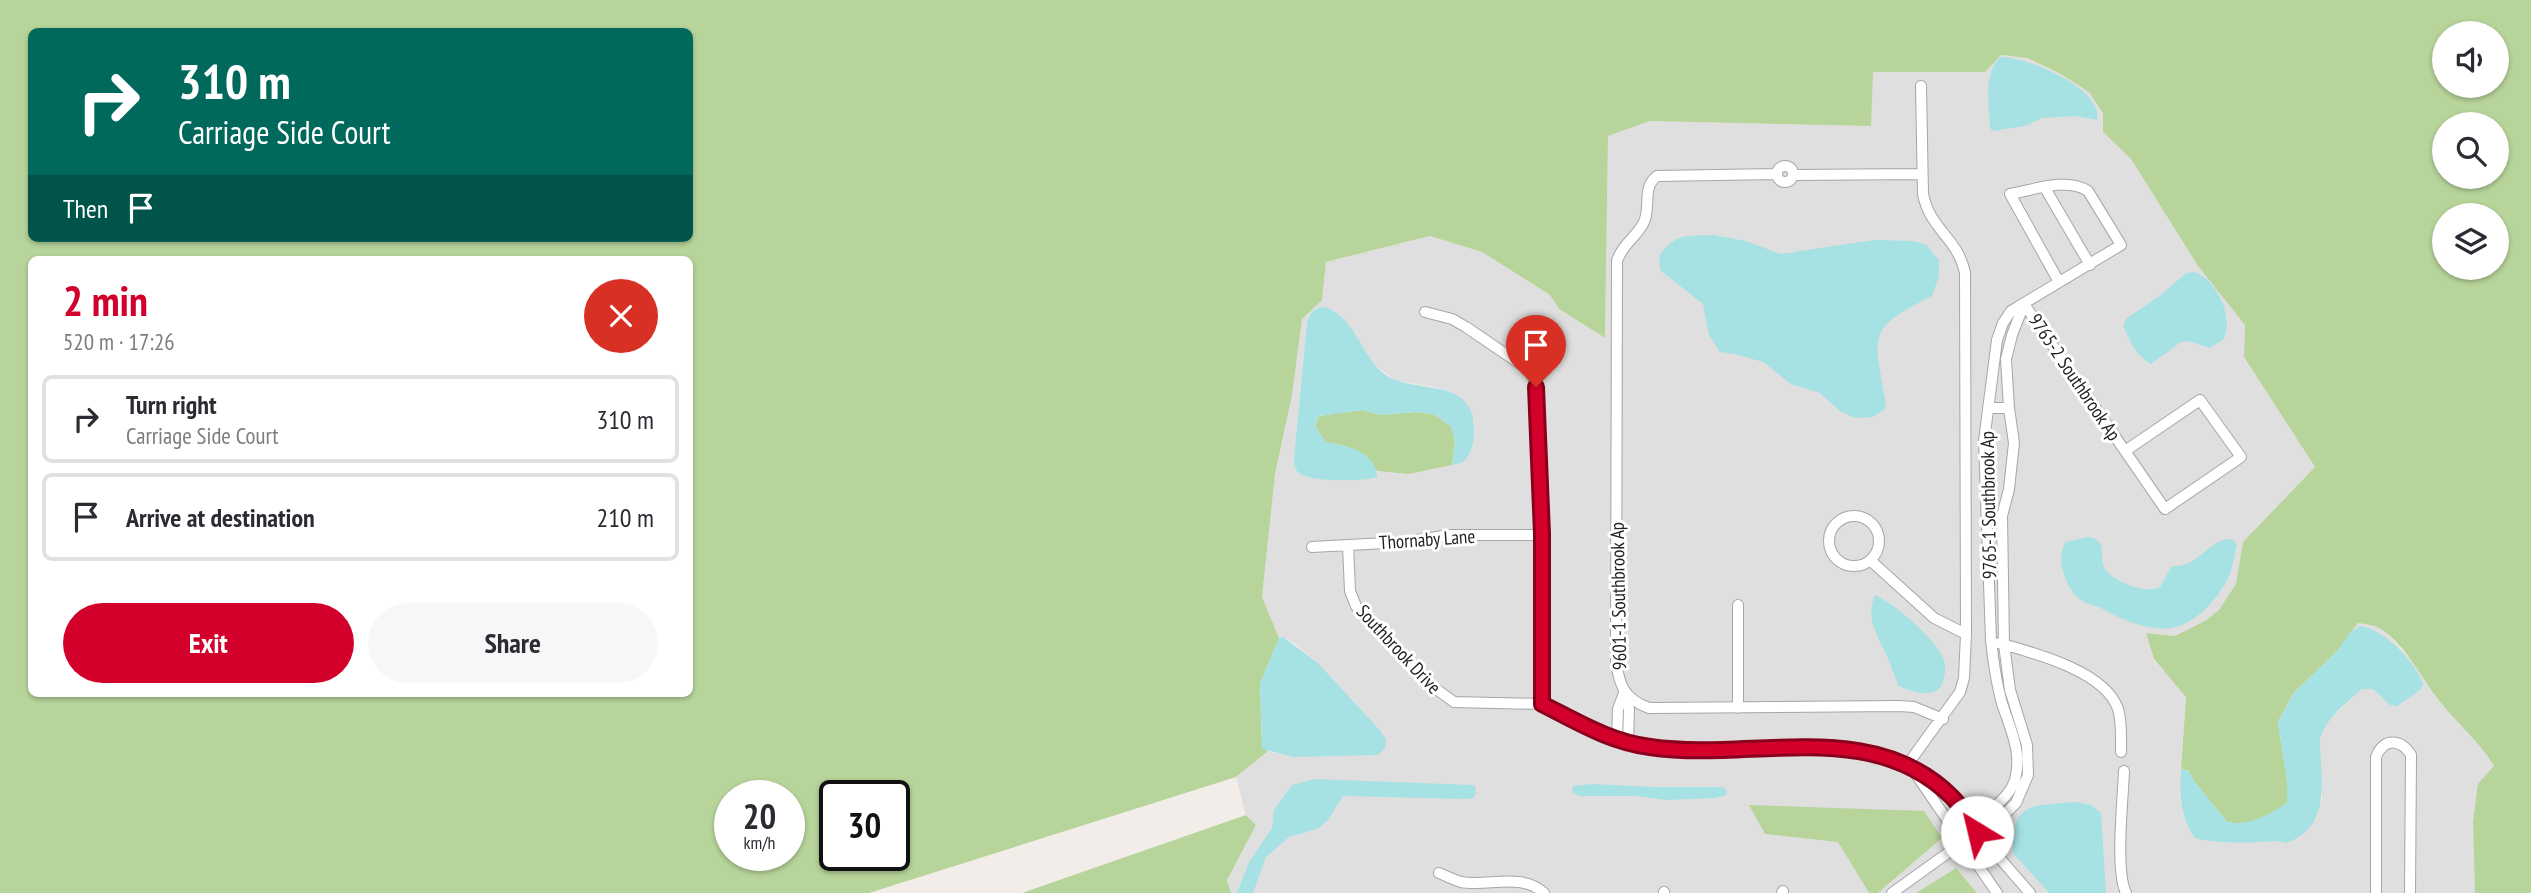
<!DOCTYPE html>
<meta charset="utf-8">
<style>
:root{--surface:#fff;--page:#f7f7f7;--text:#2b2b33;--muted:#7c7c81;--line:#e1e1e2;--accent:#d3002b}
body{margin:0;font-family:"PT Sans Narrow",sans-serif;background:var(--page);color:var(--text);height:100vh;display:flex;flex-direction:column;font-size:26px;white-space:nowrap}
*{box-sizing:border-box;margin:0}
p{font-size:23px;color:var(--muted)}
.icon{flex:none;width:38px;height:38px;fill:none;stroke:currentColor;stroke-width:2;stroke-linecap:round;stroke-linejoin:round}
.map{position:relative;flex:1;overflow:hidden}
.side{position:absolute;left:28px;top:256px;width:665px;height:441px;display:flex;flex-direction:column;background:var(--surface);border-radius:10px;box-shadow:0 2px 5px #0004}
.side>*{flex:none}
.top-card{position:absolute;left:28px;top:28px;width:665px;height:214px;border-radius:10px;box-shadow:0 2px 5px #0004;background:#00695c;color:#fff;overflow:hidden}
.buttons{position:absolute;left:2432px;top:21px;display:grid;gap:14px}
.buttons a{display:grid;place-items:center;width:77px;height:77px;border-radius:50%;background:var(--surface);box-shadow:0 2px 5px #0004;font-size:35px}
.speed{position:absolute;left:714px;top:780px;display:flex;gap:14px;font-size:35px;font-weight:700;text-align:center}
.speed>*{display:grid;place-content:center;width:91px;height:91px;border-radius:50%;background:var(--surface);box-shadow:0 2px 5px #0004;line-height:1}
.speed small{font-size:18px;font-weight:400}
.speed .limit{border:4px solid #111;border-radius:10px;background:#fff;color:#111}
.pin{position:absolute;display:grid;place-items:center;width:60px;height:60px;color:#fff;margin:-72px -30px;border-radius:50% 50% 50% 0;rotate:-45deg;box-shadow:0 0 7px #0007}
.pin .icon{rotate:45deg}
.me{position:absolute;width:77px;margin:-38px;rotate:324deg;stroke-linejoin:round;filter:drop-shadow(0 0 5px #0008)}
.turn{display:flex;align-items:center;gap:24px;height:147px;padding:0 35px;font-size:32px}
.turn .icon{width:91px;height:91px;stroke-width:2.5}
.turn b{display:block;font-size:49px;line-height:60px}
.then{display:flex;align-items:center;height:66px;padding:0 35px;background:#0003;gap:14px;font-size:26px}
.round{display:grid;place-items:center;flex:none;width:74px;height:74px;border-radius:37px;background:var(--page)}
.headline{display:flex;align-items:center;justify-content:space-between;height:119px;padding:0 35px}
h1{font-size:42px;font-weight:700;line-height:52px;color:var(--accent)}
.button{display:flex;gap:14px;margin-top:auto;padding:14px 35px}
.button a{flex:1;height:80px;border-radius:42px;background:var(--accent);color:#fff;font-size:28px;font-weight:700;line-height:80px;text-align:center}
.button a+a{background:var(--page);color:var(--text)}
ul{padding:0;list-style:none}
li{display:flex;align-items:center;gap:21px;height:88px;margin:0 14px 10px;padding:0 21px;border:4px solid var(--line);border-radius:10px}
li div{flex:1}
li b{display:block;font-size:26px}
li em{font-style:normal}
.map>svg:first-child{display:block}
.residential{fill:#e0dfdf;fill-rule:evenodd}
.forest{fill:#b7d49a;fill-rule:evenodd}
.water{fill:#a6e1e3}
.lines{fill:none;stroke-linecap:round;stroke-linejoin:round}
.minor-casing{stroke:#a6a6a6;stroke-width:12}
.minor{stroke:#fff;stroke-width:10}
.route-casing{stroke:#89001c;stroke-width:18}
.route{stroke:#d3002b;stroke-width:12}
.labels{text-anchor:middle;stroke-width:6;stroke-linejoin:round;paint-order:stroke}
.street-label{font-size:19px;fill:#222;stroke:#fff}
</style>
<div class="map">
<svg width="2531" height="893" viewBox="0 0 2531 893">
<rect width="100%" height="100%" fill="#f2ede8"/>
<path class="residential" d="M 2001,55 L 2026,58 L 2059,73 L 2089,92 L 2104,113 L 2103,132 L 2131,159 L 2198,266 L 2245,325 L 2244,357 L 2315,467 L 2243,542 L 2236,584 L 2219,610 L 2205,621 L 2175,636 L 2146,633 L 2154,660 L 2186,696 L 2180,778 L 2195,838 L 2234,842 L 2262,842 L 2276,839 L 2286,842 L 2322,800 L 2320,741 L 2322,733 L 2328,721 L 2362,689 L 2373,689 L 2383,700 L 2366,627 L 2360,626 L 2350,632 L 2358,623 L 2372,624 L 2385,631 L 2418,668 L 2436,697 L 2483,747 L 2494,767 L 2473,822 L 2475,893 L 1977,893 L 1956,868 L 1916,893 L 1878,893 L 1942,838 L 1750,805 L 1765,834 L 1838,842 L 1869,893 L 1231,893 L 1227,880 L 1256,825 L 1246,815 L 1236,777 L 1268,751 L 1293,757 L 1378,728 L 1318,663 L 1295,644 L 1283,637 L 1279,638 L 1262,597 L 1275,474 L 1292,395 L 1302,318 L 1322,299 L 1326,262 L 1430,236 L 1482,252 L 1550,295 L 1559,309 L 1605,338 L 1608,136 L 1650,121 L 1871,126 L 1872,72 L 1985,72 ZM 1307,323 L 1355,333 L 1372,363 L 1396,381 L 1435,387 L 1450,392 L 1474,422 L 1462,463 L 1410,474 L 1377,471 L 1378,473 L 1317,478 L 1295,470 L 1294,457 Z"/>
<path class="forest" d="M 0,0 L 2531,0 L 2531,893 L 2475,893 L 2473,822 L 2478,784 L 2494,766 C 2479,740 2456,723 2438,699 C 2421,677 2407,648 2384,631 C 2376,625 2367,624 2358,623 L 2338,650 L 2293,694 L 2278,722 L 2287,780 L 2287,803 C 2265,817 2253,827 2227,822 L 2194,781 L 2189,771 L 2181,769 L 2186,697 L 2154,659 L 2146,633 L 2175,636 L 2205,621 L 2219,610 L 2236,584 L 2243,542 L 2315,467 L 2244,357 L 2245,325 L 2198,266 L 2131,159 L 2103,132 L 2103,113 L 2089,92 L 2059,73 L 2027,58 L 2001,55 L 1985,72 L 1873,72 L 1871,126 L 1650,121 L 1608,136 L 1605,338 L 1559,309 L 1550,295 L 1482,252 L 1430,236 L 1326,262 L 1322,300 L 1302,319 L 1292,395 L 1275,474 L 1262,597 L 1279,638 L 1260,684 L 1262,748 L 1268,751 L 1236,777 L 869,893 L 0,893 ZM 32,32 L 690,32 L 690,238 L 32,238 ZM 2445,33 L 2497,33 L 2497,86 L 2445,86 ZM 2445,124 L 2497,124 L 2497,177 L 2445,177 ZM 2445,215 L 2497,215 L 2497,268 L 2445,268 ZM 32,259 L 690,259 L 690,693 L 32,693 ZM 730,796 L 789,796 L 789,856 L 730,856 ZM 835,796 L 894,796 L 894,856 L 835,856 Z
M 1362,410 L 1381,415 L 1415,412 L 1433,414 L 1451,426 L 1455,441 L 1452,465 L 1409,474 L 1377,471 C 1360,450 1352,446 1326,442 L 1315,426 L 1319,416 Z
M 1749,805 L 1924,811 L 1942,838 L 1878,893 L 1869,893 L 1838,842 L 1765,834 Z
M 1246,815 L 1256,825 L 1227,880 L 1231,893 L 1022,893 Z
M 1956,868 L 1977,893 L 1916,893 Z"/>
<path class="water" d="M 2000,57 C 2025,56 2104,88 2097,120 L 2075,116 L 2042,118 L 2025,126 L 1992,131 L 1990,127 C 1989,105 1983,74 2000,57 Z
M 1713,235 L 1746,241 L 1781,254 L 1874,240 L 1914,241 L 1926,245 L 1939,260 L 1939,276 L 1932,296 C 1865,329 1874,335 1886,404 L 1884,410 L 1873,417 L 1855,418 L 1840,411 L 1820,393 L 1791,384 L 1763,362 L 1735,354 L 1720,352 L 1709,335 L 1703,304 L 1660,270 L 1659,256 C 1675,233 1687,236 1713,235 Z
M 2195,272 C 2217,280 2234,318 2224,339 L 2210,348 L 2188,341 L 2181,342 L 2151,364 C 2136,356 2129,340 2123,325 L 2127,318 L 2161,295 L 2186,273 Z
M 1323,307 C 1355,315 1360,354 1383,373 C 1411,396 1474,374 1474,429 C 1474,443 1473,452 1462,463 L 1452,465 L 1455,441 L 1451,426 L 1433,414 L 1415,412 L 1381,415 L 1362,410 L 1319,416 L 1315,426 L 1326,442 C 1345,445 1377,452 1377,477 C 1364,482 1309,482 1299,473 C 1294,469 1294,463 1294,457 L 1307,323 C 1310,313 1313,309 1323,307 Z
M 2088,537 L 2094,538 L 2101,544 C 2103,551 2101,559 2104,567 C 2110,581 2147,595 2160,587 L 2172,566 C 2199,568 2210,537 2232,539 L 2237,545 C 2234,555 2233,567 2229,576 C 2219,598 2195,625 2171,628 C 2149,631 2122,620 2105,610 C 2096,605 2083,604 2076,596 C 2065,584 2055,557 2066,542 Z
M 1875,595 C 1894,603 1933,637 1942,656 C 1946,663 1946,670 1944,678 C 1940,701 1914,693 1899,686 C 1894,676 1891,665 1886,654 C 1877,635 1865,617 1875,595 Z
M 2360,626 C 2383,628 2417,663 2423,685 L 2420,690 L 2397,706 L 2390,705 L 2373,689 L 2362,689 C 2346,704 2324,719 2320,741 C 2321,780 2332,827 2286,843 C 2275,839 2269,842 2258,842 C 2238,843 2215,843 2195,838 C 2181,820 2179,792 2181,769 L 2189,771 L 2194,781 L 2227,822 C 2251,826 2266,816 2287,803 L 2287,780 L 2278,723 L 2293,694 L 2338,650 L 2350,632 Z
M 1283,637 L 1318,663 L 1378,728 L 1386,739 L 1385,749 L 1377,755 L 1293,757 L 1262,749 L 1260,684 L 1279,638 Z
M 1315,779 L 1472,785 L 1475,786 L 1476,792 L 1474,798 L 1465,799 L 1343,796 L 1328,820 L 1317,829 L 1289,837 L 1266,857 L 1253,893 L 1237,893 L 1249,862 L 1272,828 L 1274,810 L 1292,785 Z
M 1593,784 L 1652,787 L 1724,787 L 1727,792 L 1726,795 L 1715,798 L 1665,800 L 1637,796 L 1579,796 L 1572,792 L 1573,786 Z
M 2075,802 L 2091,805 L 2101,813 L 2106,893 L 2049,893 L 2013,853 C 2011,800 2033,806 2075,802 Z"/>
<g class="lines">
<g class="minor-casing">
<path id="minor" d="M1777 174a8 8 0 1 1 16 0a8 8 0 1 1-16 0Z
M 1777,174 L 1657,176 C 1641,188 1652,208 1643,224 C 1635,238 1622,245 1617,261 L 1616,661 C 1619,685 1624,699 1649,708 L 1899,706 L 1914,707 L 1943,719
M 1793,175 L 1922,174
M 2045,188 L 2090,265
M 2024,304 L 2125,451
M 1425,312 L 1452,319 L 1466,327 L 1525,367 L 1533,377 L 1537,387 L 1542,535 L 1542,704
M 2200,400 L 2241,457 L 2165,509 L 2125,451 Z
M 1988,408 L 2009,408
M1829 541a25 25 0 1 1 50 0a25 25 0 1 1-50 0Z
M 1348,545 L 1350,591 L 1356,606 L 1432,686 L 1454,702 L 1542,704 L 1598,734 L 1651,748 L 1854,750 L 1883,755 L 1908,764 L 1953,798 L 1977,832 L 2030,893
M 1312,547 L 1404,542 L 1450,535 L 1542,535
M 1870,560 L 1934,618 L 1966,634
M 1999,643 C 2034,653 2105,671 2118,709 C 2122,722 2121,738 2121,752
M 1625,693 L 1629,709 L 1628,743
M 1738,708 L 1738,605
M 1617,740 L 1618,709 L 1624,693
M 1908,764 L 1960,692 L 1964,678 L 1966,634 L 1965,273 C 1958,238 1930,230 1923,194 L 1921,86
M 1913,770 L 1997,893
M 2124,771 C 2123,799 2115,871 2126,893
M 1977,832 C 1983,810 2008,802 2015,780 C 2023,751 2009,727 2001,700 C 1996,680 1993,660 1991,640 L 1984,441 L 1997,340 L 2003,323 L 2011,311 L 2121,245 L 2088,191 C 2067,177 2033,190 2010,194 L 2059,282
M 1439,873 C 1446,876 1454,880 1461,882 C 1488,887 1521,872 1544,893
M 1664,892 L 1664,893
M 1782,893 L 1783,891
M 1892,893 L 1977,832 L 1990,829 L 2016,803 L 2028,775 L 2027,745 L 2010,690 L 2004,644 L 2002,516 L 2009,489 L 2014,443 L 2009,408 L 2006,359 L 2012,335 L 2024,304
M 2376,893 L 2376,757 C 2384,737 2401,739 2411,755 L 2410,893"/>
</g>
<use href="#minor" class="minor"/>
</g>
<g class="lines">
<g class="route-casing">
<path id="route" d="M 1536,387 L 1542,534 L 1542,704 C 1578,722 1610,742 1650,747 C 1751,762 1871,716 1952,797 C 1962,807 1969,820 1977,832"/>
</g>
<use href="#route" class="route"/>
</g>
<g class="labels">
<g class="street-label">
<text transform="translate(2075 377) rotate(56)" y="7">9765-2 Southbrook Ap</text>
<text transform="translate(1988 505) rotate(-91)" y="7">9765-1 Southbrook Ap</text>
<text transform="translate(1427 539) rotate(-4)" y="7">Thornaby Lane</text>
<text transform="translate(1618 596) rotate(-91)" y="7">9601-1 Southbrook Ap</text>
<text transform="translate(1399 649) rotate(47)" y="7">Southbrook Drive</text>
</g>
</g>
</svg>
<div class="buttons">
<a><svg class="icon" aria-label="sound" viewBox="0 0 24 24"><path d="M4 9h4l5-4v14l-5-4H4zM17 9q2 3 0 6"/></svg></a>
<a><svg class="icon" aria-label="search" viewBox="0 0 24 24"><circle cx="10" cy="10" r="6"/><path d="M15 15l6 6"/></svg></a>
<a><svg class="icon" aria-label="layers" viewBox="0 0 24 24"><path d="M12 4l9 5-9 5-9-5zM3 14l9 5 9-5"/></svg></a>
</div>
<div class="speed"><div>20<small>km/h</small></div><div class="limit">30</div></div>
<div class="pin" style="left:1536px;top:387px;background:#d93025"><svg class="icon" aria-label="arrive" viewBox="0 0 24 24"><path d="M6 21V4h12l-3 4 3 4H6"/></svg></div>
<svg class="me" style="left:1977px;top:832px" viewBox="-20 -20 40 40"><circle r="19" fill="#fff"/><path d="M0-13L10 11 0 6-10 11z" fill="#d3002b"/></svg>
<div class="top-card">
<div class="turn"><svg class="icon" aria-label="right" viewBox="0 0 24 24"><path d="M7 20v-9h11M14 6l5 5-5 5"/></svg><div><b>310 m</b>Carriage Side Court</div></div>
<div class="then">Then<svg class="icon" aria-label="arrive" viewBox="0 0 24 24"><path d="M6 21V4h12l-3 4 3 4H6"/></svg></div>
</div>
<section class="side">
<div class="headline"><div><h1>2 min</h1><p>520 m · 17:26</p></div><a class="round" style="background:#d93025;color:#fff"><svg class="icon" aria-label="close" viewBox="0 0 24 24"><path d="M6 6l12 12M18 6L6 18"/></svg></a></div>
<ul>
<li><svg class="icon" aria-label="right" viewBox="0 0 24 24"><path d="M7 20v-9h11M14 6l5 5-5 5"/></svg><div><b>Turn right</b><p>Carriage Side Court</p></div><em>310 m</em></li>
<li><svg class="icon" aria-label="arrive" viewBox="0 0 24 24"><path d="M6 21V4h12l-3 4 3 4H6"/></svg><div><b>Arrive at destination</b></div><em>210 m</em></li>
</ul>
<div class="button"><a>Exit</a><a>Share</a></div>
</section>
</div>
